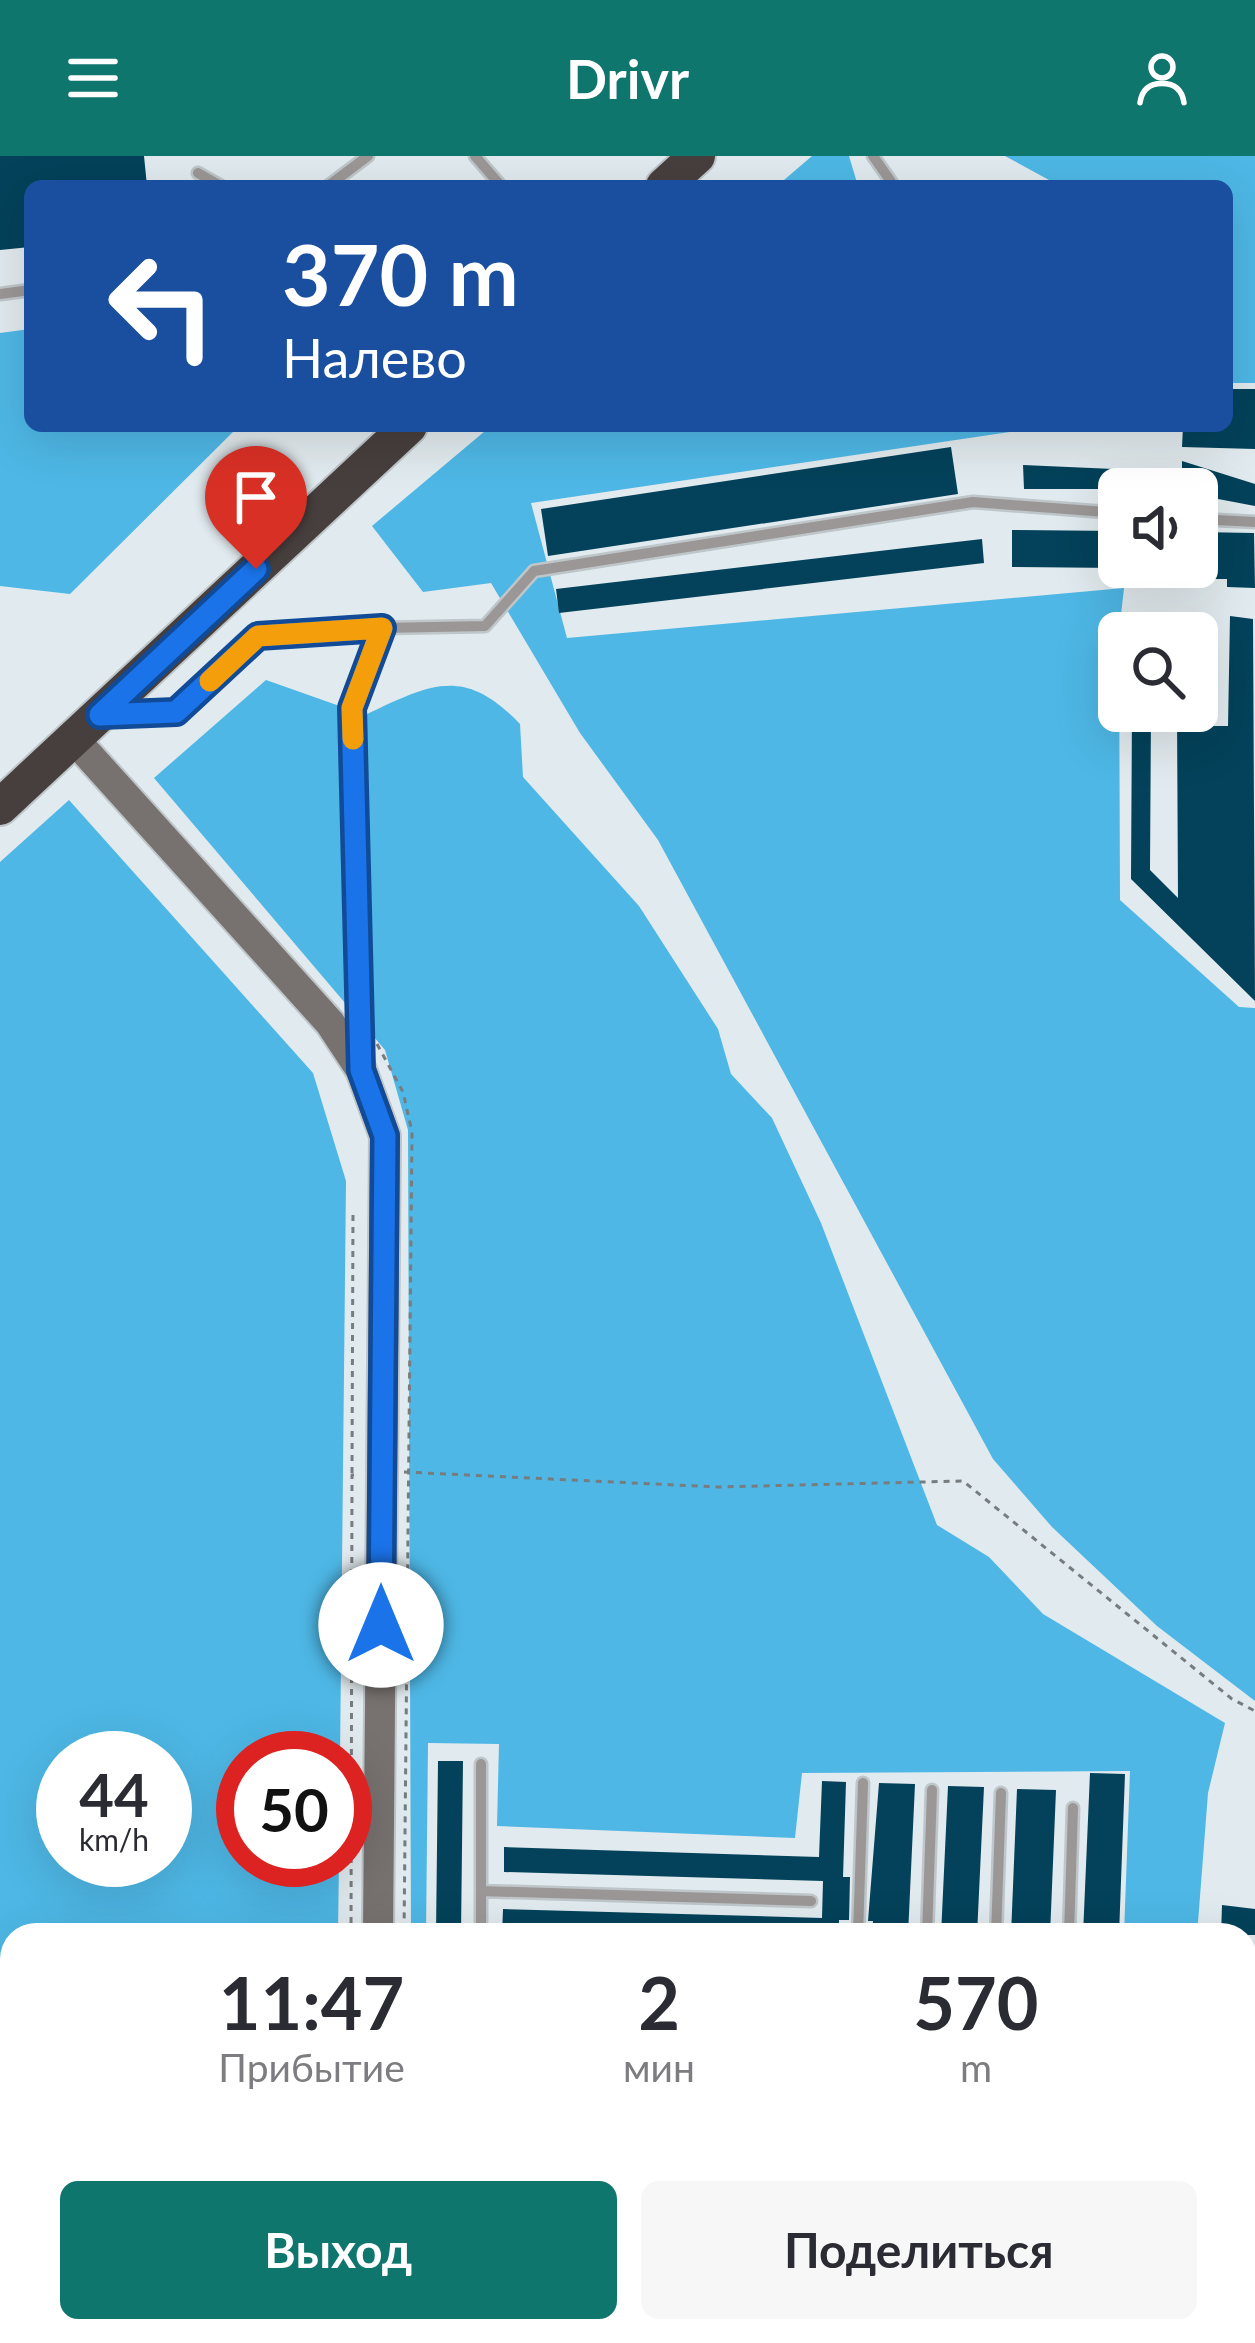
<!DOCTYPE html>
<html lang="ru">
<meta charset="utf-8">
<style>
:root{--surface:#fff;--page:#f7f7f7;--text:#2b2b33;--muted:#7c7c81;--accent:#0f766e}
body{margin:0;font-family:Lato,sans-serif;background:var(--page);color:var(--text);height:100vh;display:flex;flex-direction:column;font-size:45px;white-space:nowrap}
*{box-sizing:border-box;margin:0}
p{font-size:39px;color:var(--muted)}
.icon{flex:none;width:66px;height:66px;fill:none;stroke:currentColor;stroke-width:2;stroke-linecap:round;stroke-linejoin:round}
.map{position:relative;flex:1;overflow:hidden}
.side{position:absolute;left:0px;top:1767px;width:1257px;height:420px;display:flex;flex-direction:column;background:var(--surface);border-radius:36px 36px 0 0;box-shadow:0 12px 48px #0002}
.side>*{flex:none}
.top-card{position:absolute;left:24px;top:24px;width:1209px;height:252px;border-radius:18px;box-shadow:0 12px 48px #0002;background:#1a4fa0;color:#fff;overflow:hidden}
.tools{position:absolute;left:1098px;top:312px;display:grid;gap:24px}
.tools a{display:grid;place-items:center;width:120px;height:120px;border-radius:18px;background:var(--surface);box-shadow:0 12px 48px #0002;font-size:60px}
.speed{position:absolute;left:36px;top:1575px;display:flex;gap:24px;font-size:60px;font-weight:700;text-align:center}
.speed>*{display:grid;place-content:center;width:156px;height:156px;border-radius:50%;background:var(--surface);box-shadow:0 12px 48px #0002;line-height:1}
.speed small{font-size:30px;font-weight:400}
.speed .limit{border:18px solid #d22;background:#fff;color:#111}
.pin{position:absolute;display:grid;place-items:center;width:102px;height:102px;color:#fff;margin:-123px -51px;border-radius:50% 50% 50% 0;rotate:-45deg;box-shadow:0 0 12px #0007}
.pin .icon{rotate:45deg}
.me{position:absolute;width:132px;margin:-66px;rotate:0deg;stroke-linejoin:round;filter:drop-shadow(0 0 9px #0008)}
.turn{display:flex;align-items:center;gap:42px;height:252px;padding:0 60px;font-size:54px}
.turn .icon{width:156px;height:156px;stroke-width:2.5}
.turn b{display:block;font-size:84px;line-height:102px}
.eta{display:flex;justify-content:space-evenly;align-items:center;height:204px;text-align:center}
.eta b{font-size:72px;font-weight:700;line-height:84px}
.button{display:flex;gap:24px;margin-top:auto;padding:24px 60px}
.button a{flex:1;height:138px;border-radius:18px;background:var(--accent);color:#fff;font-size:48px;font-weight:700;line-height:138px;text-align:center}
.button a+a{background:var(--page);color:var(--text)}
header{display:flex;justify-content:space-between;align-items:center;height:156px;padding:0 60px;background:var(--accent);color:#fff;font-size:54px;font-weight:700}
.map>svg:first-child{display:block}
.forest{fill:#4eb7e5;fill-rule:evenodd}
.building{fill:#03425a}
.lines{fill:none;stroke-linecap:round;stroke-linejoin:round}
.lane-casing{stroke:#bec6c9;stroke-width:15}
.secondary-casing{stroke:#bec6c9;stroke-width:34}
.highway-casing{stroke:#bec6c9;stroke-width:40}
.path{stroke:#777c7f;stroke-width:3;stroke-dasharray:6 6;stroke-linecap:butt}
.lane{stroke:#9b9796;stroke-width:10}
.secondary{stroke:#77716f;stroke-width:30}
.highway{stroke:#473f3d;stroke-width:36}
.route-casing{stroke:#114b97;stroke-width:30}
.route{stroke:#1a73e8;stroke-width:21}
.slow{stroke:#f59e0b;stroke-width:21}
</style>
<header><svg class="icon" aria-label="menu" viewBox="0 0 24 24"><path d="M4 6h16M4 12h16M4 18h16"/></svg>Drivr<svg class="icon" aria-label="person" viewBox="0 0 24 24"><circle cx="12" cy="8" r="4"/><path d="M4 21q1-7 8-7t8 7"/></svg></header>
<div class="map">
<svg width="1255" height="2187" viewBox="0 0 1255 2187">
<rect width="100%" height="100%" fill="#e1eaee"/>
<path class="forest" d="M 812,0 L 849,0 L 858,30 L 777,30 Z
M 1005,0 L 1255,0 L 1255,227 L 1227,227 L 1227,30 L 1060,30 Z
M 30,173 L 30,270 L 239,270 L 70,438 L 0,430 L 0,177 Z
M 491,270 L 1050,270 L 531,347 L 567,482 L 1124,432 L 1119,477 L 1120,744 L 1239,851 L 1255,852 L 1255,1545 L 1157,1470 L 1052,1371 L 993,1303 L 658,684 L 580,577 L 491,427 L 423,436 L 372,370 Z
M 266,524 L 365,559 C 430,528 464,509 520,568 L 523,621 L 639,750 L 718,873 L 731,918 L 772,962 L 821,1067 L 937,1369 L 989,1401 L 1043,1458 L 1225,1567 L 1208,1637 L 1197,1779 L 1124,1779 L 1130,1615 L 802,1617 L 795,1682 L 497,1670 L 499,1588 L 428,1587 L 426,1779 L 411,1779 L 408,974 L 385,894 L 154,622 Z
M 69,644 L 313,917 L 346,1025 L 340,1602 L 243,1602 L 243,1704 L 339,1704 L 338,1779 L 12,1779 L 12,2175 L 23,2175 L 9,2187 L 0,2187 L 0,706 ZM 165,1602 L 165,1704 L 63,1704 L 63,1602 Z"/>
<path class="building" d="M 0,0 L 144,0 L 147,30 L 30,30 L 30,91 L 0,94 Z
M 1227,233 L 1255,233 L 1255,293 L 1182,291 L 1183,270 L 1227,270 Z
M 951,291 L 958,338 L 548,400 L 541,353 Z
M 1182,305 L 1255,328 L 1255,350 L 1197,339 L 1197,333 L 1024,333 L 1023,309 L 1182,316 Z
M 1012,374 L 1119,375 L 1119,412 L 1012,411 Z
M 1197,376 L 1254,377 L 1255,432 L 1227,431 L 1227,423 L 1197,423 Z
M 982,383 L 984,407 L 559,457 L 556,433 Z
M 1133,460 L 1214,465 L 1214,477 L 1133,477 Z
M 1230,460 L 1253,463 L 1255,845 L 1131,723 L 1132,555 L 1151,555 L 1150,714 L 1178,742 L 1177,555 L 1203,555 L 1203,570 L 1228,570 Z
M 438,1605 L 463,1605 L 461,1779 L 436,1779 Z
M 1090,1617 L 1125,1618 L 1119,1779 L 1083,1779 Z
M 822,1625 L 846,1626 L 843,1721 L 850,1721 L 849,1764 L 839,1764 L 839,1779 L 502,1779 L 503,1753 L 822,1762 L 823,1725 L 504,1716 L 504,1691 L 819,1701 Z
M 879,1627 L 915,1628 L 908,1779 L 872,1779 L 873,1765 L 868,1765 Z
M 948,1630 L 984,1631 L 977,1779 L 941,1779 Z
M 1017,1633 L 1056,1634 L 1050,1779 L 1011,1779 Z
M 1222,1749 L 1255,1753 L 1255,1779 L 1221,1779 Z"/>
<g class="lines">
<g class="lane-casing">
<path id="lane" d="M 475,0 L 501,30
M 873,0 L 894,30
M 198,17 L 221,30
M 328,30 L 368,0
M 0,138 L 30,134
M 1197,363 L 1255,366
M 116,558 L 176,557 L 258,480 L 382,472
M 361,899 L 352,552 L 382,472 L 485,470 L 534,415 L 973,346 L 1119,357
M 481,1735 L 811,1745
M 481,1779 L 481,1608
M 858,1779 L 863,1627
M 927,1779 L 932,1634
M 996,1779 L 1001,1637
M 1069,1779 L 1073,1652
M 1245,1809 L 1255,1810
M 375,2175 L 389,2187
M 714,2175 L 715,2187
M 908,2187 L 909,2175"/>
</g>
<g class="secondary-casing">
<path id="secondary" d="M 74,583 L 330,867 L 361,914 L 385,980 L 378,1779
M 213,2187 L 227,2175"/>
</g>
<g class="highway-casing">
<path id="highway" d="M 664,30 L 697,0
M 0,651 L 409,270"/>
</g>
<path class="path" d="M 377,888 L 403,936 L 412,976 L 404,1779
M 404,1316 L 718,1331 L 963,1325 L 1232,1543 L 1255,1555
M 352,1317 L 353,1054
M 351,1779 L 352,1319 L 358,1318
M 0,2098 L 12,2106
M 96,2175 L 107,2187
M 154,2187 L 166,2175"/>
<use href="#lane" class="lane"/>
<use href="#secondary" class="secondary"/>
<use href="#highway" class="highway"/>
</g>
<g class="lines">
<g class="route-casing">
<path id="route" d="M 256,413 L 100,559 L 176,556 L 258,480 L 382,472 L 352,552 L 361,914 L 385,980 L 381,1469"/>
</g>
<use href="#route" class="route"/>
<path class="slow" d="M 210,525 L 258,480 L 382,472 L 352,552 L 353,583"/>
</g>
</svg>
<div class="tools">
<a><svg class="icon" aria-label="sound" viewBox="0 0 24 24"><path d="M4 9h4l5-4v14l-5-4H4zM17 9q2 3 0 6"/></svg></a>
<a><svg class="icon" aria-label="search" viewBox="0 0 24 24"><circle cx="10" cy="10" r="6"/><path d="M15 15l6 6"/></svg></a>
</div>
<div class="speed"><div>44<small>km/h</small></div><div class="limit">50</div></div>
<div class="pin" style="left:256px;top:413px;background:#d93025"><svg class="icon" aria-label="arrive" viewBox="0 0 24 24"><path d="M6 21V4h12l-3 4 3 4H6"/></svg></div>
<svg class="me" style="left:381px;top:1469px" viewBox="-20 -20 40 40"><circle r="19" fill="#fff"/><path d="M0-13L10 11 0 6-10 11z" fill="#1a73e8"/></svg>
<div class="top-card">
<div class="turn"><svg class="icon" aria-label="left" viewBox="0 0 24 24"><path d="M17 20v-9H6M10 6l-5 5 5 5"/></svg><div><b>370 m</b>Налево</div></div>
</div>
<section class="side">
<div class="eta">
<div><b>11:47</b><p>Прибытие</p></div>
<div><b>2</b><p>мин</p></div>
<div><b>570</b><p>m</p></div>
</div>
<div class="button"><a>Выход</a><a>Поделиться</a></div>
</section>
</div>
